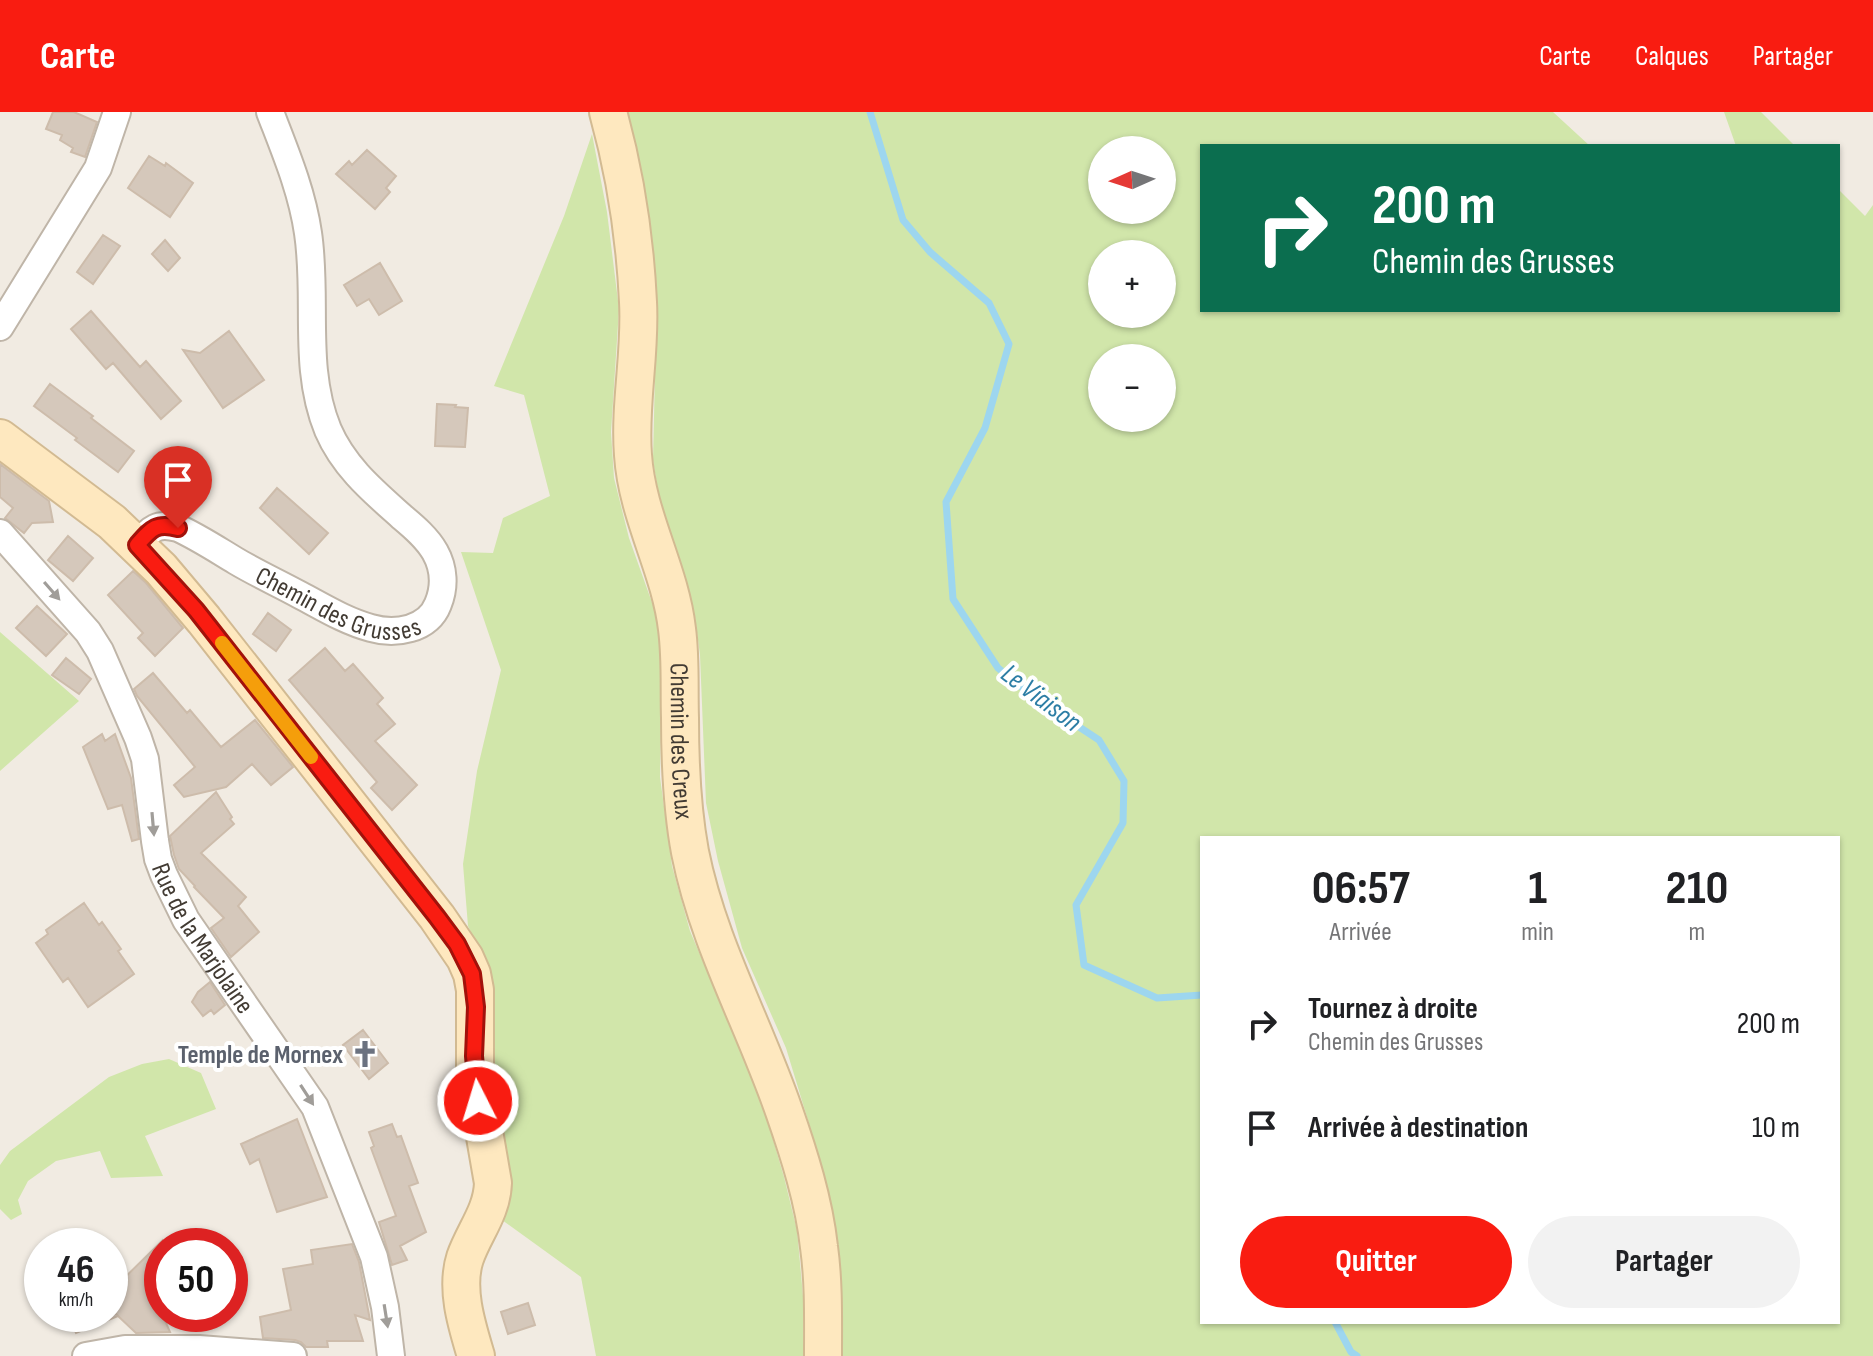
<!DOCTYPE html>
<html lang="fr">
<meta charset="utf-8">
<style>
:root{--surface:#fff;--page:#f2f2f2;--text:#202124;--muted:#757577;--accent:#f91c11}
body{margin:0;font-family:"Sofia Sans Condensed",sans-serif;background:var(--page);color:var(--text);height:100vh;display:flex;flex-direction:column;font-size:30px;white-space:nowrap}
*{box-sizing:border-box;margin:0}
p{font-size:26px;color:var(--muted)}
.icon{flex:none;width:44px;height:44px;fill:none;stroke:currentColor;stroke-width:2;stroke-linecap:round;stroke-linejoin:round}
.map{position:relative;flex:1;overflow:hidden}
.side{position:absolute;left:1200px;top:724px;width:640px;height:488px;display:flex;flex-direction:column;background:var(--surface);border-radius:0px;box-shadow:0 2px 6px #0004}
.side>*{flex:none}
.top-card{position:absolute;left:1200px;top:32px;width:640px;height:168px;border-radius:0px;box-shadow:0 2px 6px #0004;background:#0b6e4f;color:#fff;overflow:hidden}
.needle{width:52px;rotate:267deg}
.tools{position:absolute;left:1088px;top:24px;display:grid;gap:16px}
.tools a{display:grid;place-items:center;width:88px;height:88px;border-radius:50%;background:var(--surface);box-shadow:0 2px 6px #0004;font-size:40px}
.speed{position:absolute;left:24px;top:1116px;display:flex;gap:16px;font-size:40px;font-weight:700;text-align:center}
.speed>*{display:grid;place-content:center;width:104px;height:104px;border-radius:50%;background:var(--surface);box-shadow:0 2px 6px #0004;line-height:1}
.speed small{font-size:20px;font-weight:400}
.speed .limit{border:12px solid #d22;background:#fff;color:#111}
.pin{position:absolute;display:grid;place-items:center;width:68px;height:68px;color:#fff;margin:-82px -34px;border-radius:50% 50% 50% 0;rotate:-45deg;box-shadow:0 0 8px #0007}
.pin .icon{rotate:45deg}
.me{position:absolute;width:88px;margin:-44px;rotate:355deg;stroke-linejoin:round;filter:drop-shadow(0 0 6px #0008)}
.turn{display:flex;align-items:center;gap:28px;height:168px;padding:0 40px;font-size:36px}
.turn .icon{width:104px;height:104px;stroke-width:2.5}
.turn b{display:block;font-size:56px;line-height:68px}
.eta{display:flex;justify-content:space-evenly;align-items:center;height:136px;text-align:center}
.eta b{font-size:48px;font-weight:700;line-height:56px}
.cta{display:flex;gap:16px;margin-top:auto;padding:16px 40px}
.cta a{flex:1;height:92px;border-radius:48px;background:var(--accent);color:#fff;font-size:32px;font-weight:700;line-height:92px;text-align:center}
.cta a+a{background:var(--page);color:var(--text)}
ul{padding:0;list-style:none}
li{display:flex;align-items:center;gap:24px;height:104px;padding:0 40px}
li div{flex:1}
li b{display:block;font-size:30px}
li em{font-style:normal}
header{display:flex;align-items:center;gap:48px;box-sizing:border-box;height:112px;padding:0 40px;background:var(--accent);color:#fff}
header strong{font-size:38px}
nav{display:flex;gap:44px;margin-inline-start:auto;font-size:28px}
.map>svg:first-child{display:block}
.green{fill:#d1e6aa;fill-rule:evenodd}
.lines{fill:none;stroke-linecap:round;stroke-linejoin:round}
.stream{stroke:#9dd6ef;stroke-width:7}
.building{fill:#d5c8bb;stroke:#cdbcab;stroke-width:2}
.street-casing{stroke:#bfb5a8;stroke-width:30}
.secondary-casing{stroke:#d2ba92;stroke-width:40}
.street{stroke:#fff;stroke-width:26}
.secondary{stroke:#fee8bf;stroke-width:36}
.oneway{fill:#a09d99}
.route-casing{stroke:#a2120b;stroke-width:20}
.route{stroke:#f91c11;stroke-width:14}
.slow{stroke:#f59e0b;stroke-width:14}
.labels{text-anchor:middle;stroke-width:8;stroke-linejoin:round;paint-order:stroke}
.street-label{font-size:26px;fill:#423b33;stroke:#fff}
.worship-label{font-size:26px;font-weight:bold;fill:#5b616d;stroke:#fff;text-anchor:end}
.water-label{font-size:28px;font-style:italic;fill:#2d7ea5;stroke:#fff}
</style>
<header>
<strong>Carte</strong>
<nav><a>Carte</a><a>Calques</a><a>Partager</a></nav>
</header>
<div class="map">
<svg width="1873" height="1244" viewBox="0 0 1873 1244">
<rect width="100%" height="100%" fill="#f1ebe2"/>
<path class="green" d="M 625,0 L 1553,0 L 1590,34 L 1202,34 L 1202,198 L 1838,198 L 1838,77 L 1865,104 L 1873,93 L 1873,1244 L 841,1244 L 829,1095 L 810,1015 L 786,936 L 742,836 L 718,749 L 706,691 L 700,543 L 695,505 L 661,398 L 653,348 L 657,176 L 646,88 ZM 1102,38 L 1162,38 L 1162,98 L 1102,98 ZM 1102,142 L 1162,142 L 1162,202 L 1102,202 ZM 1102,246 L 1162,246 L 1162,306 L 1102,306 ZM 1202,726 L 1838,726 L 1838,1210 L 1202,1210 Z
M 1724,0 L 1761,0 L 1795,34 L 1736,34 Z
M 592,22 L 607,100 L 619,197 L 611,320 L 614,366 L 629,426 L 655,499 L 662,549 L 660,665 L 672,754 L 690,819 L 761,986 L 784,1065 L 797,1118 L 803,1184 L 803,1244 L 596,1244 L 581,1165 L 502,1108 L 508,1046 L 491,993 L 486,851 L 468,814 L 463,752 L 477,659 L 501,558 L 461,440 L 493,441 L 503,406 L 550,384 L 524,283 L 494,274 L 564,104 Z
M 0,520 L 79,589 L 0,659 Z
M 169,947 L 201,961 L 216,997 L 145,1024 L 163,1064 L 111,1066 L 100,1039 L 56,1049 L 28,1069 L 18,1088 L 22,1102 L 11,1108 L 0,1097 L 0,1053 L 10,1039 L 109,965 L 142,952 Z"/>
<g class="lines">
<path class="stream" d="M 870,0 L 903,108 L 930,140 L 989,191 L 1009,232 L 985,316 L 946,390 L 953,487 L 998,556 L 1035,586 L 1099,628 L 1124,669 L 1123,711 L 1076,793 L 1084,853 L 1157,886 L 1202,883
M 1335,1210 L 1351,1240 L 1357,1244"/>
</g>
<path class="building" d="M 53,0 L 74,0 L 97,10 L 85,45 L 71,40 L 73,36 L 60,28 L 62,23 L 46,17 Z
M 367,38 L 396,64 L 386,76 L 390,80 L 375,97 L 336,62 L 349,49 L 352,53 Z
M 149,44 L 165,54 L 166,51 L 193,71 L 170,105 L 128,76 Z
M 103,123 L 120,134 L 93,172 L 77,160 Z
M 165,128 L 180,146 L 168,159 L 152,142 Z
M 380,151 L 402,189 L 379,203 L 369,187 L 357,194 L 344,173 Z
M 91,199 L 140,255 L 146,249 L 181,289 L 161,307 L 113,251 L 106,257 L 71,217 Z
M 229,219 L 264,268 L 223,296 L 183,238 L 200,241 Z
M 50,272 L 93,304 L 91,306 L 134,339 L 118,360 L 75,328 L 77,326 L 34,294 Z
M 437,292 L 456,293 L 455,295 L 468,296 L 465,335 L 435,334 Z
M 0,352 L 49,389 L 53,410 L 32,411 L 24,421 L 5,406 L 13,396 L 0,385 Z
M 277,376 L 328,421 L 309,442 L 260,396 Z
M 68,424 L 93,446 L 73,469 L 48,448 Z
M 133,459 L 146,471 L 183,516 L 155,544 L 138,526 L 143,521 L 108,483 Z
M 37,494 L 67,522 L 46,544 L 16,516 Z
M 268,501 L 291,518 L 276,539 L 253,522 Z
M 325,536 L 345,559 L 353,552 L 383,586 L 377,592 L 395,612 L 375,629 L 417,673 L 392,698 L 371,676 L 377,670 L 289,568 Z
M 66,546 L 91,567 L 79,582 L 52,563 Z
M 153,561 L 187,601 L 190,598 L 221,635 L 255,608 L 293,655 L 271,673 L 252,652 L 226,675 L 184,685 L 174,673 L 195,655 L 137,584 L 134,577 Z
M 102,622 L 105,629 L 115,622 L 131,666 L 139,727 L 132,729 L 122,693 L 108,697 L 83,635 Z
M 216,680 L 232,705 L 230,707 L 234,712 L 201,741 L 246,785 L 238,794 L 259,820 L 231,845 L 211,816 L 224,806 L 194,775 L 195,774 L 179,757 L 174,743 L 170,724 Z
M 84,791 L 99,813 L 102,810 L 121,837 L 118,839 L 134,862 L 88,895 L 68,866 L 63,870 L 36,831 L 48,822 L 46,818 Z
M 210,870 L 225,893 L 214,902 L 211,898 L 203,904 L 192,890 L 198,880 Z
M 363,918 L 388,951 L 369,967 L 343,933 Z
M 297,1007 L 327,1085 L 277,1100 L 259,1047 L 250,1052 L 241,1032 Z
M 392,1012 L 397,1025 L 401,1024 L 418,1071 L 409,1074 L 426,1120 L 400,1134 L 407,1148 L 392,1153 L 379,1110 L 396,1104 L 371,1036 L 374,1034 L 369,1020 Z
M 162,1129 L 162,1202 L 170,1220 L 136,1221 L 118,1204 L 76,1221 L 68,1202 L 116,1202 L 110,1196 L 110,1180 Z
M 352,1132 L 359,1150 L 370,1208 L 355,1203 L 363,1229 L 327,1229 L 328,1235 L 306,1235 L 301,1230 L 295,1228 L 263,1226 L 260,1205 L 291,1198 L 283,1157 L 313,1152 L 311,1138 Z
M 528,1191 L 535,1213 L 508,1222 L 501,1200 Z"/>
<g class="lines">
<g class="street-casing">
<g id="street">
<path d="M 0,215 L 98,56 L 117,0"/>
<path id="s1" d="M 0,421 L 88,520 L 100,539 L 138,626 L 145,647 L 155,729 L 158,747 L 164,763 L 186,808 L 315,995 L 374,1145 L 385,1195 L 391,1244"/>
<path id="s2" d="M 137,433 C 151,417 156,410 178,416 C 198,425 216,437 236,449 C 256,461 278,471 300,483 C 323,495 345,509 371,516 C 395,523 428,518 438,492 C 445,475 444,456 435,440 C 427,426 414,415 402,405 C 373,379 344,355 328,318 C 302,255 318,187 308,121 C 302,79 285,39 270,0"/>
<path d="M 86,1244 L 125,1237 L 199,1237 L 293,1244"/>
</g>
</g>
<g class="secondary-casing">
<g id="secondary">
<path id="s3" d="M 608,0 C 625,61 635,127 638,190 C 641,241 629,292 633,343 C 637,404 670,457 677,517 C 681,547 679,576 680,606 C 680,650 682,697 690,740 C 708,831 754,912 784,999 C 799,1042 814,1089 819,1135 C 824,1171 823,1208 823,1244"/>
<path d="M 0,326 L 112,410 L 161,457 L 204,508 L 437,805 L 465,846 L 472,862 L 475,878 L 475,967 L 493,1071 C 492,1100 474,1120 465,1146 C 455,1177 467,1214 476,1244"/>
</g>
</g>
<use href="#street" class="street"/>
<use href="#secondary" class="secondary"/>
</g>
<defs><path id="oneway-solid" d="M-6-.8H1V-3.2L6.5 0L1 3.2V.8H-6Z" transform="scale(2)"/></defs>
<g class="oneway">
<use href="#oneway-solid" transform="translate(52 479) rotate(49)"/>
<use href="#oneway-solid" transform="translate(153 712) rotate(85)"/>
<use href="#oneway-solid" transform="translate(307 983) rotate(57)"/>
<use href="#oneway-solid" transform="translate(386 1204) rotate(81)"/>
</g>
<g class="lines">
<g class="route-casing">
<path id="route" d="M 178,416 C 156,410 151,417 137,433 L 196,498 L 437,805 L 457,832 L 472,862 L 476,895 L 474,944 L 478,989"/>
</g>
<use href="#route" class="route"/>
<path class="slow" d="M 222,531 L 311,645"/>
</g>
<defs>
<g id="church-bare" transform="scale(2.16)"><path d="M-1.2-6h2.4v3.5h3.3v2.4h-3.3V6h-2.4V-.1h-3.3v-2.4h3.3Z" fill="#6b7280" stroke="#fff" stroke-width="2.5" paint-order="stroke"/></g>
</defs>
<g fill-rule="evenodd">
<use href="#church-bare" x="365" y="942"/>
</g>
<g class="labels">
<g class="street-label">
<text dy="9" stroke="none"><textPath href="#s2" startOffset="228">Chemin des Grusses</textPath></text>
<text dy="9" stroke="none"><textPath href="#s3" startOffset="638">Chemin des Creux</textPath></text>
<text dy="9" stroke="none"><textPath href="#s1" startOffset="464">Rue de la Marjolaine</textPath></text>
</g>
<g class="worship-label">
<text x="343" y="951">Temple de Mornex</text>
</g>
<g class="water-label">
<text transform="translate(1042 585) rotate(37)" y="10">Le Viaison</text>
</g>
</g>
</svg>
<div class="tools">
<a><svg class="needle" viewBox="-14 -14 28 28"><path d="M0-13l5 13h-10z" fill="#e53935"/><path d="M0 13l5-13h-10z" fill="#757577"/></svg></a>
<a>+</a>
<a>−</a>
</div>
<div class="speed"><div>46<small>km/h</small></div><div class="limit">50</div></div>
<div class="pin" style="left:178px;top:416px;background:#d93025"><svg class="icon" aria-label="arrive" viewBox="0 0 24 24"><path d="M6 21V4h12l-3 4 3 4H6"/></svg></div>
<svg class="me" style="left:478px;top:989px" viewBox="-20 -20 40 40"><circle r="17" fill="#f91c11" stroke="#fff" stroke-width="3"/><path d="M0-11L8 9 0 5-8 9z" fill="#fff"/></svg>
<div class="top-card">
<div class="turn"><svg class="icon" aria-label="right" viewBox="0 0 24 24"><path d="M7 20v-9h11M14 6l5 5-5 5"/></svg><div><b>200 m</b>Chemin des Grusses</div></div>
</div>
<section class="side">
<div class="eta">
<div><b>06:57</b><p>Arrivée</p></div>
<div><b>1</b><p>min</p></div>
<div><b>210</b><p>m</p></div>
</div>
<ul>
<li><svg class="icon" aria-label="right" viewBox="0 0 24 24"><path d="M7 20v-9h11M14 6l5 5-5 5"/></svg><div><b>Tournez à droite</b><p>Chemin des Grusses</p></div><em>200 m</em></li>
<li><svg class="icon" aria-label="arrive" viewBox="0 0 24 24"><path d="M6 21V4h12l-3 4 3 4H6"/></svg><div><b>Arrivée à destination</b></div><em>10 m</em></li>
</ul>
<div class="cta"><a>Quitter</a><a>Partager</a></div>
</section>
</div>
